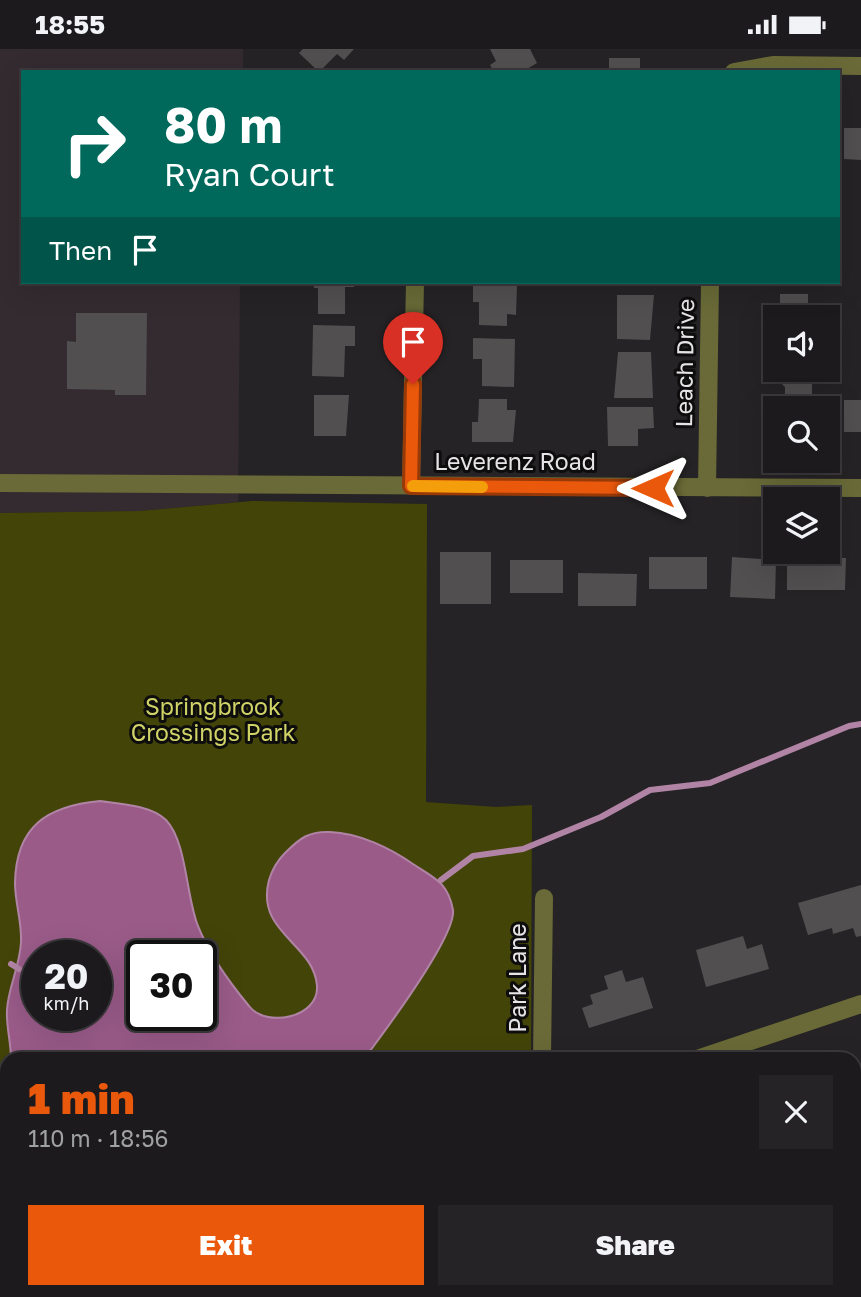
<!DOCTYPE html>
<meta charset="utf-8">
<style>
:root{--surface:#1c1a1c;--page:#252325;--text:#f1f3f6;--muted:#a0a1a3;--line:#3a383b;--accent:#ea580c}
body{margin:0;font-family:"Golos Text",sans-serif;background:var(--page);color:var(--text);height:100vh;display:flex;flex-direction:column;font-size:26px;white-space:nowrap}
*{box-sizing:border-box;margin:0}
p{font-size:23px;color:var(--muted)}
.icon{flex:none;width:38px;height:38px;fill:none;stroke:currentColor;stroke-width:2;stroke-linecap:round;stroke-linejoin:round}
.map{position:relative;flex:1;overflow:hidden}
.sheet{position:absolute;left:0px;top:1003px;width:861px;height:247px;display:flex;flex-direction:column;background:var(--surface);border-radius:21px 21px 0 0;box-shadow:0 7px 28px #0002,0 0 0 2px var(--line)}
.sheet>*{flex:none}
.guide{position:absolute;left:21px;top:21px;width:819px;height:214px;border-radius:0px;box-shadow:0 7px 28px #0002,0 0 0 2px var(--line);background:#00695c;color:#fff;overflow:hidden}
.buttons{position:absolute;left:763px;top:256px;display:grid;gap:14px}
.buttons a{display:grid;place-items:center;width:77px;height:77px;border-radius:0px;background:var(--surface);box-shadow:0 7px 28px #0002,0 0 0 2px var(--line);font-size:35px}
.speed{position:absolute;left:21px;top:891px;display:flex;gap:14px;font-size:35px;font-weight:700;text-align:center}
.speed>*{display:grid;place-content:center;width:91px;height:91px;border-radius:50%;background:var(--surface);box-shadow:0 7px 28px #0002,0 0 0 2px var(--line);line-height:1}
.speed small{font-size:18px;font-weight:400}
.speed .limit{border:4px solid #111;border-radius:10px;background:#fff;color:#111}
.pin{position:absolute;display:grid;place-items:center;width:60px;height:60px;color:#fff;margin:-72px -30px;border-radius:50% 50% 50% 0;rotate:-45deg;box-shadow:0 0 7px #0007}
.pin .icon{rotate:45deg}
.me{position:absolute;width:77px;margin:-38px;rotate:270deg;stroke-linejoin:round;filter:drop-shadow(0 0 5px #0008)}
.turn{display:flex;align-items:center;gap:24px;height:147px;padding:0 28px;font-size:32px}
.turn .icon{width:91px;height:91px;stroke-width:2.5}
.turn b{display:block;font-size:49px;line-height:60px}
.then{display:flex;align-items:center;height:66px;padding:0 28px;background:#0003;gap:14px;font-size:26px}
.round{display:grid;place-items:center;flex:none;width:74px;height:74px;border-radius:0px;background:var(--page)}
.head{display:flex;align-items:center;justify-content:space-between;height:119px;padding:0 28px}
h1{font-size:42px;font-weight:800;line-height:52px;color:var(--accent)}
.cta{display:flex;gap:14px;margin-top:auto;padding:14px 28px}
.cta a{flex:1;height:80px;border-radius:0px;background:var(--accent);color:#fff;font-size:28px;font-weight:800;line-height:80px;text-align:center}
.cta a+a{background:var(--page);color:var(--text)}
.status{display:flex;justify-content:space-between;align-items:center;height:49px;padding:0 35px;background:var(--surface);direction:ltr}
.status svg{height:19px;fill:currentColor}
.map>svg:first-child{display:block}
.built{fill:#332b30}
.green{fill:#434408;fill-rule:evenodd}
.water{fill:#9a5b89;stroke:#b184a5;stroke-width:2;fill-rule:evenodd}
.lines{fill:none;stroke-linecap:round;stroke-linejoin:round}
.stream{stroke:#b184a5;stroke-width:6}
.building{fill:#524f51}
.minor{stroke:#696a37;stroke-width:18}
.route-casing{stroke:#983908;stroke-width:18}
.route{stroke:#ea580c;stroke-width:12}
.slow{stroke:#f59e0b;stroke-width:12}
.labels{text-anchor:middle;stroke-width:6;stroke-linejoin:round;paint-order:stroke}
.street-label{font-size:23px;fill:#e6e4e6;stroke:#0e0d0d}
.park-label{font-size:23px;fill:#d0d366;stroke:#0e0d0d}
</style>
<div class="status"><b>18:55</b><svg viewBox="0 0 49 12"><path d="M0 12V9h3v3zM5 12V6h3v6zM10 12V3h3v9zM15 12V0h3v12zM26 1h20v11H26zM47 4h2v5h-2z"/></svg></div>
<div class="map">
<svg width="861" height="1248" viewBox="0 0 861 1248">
<rect width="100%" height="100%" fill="#252325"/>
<path class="built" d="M 0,0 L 243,0 L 243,23 L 23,23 L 23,233 L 240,233 L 238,453 L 140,462 L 0,464 Z"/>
<path class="green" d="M 252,452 L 427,455 L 426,753 L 496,758 L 532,756 L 531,1010 L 7,1010 L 7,1210 L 0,1210 L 0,464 L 140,462 ZM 37,906 L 96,906 L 96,966 L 37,966 ZM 142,906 L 201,906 L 201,966 L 142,966 Z"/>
<path class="water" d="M 100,752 C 120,755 151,756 166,771 C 187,793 186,848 198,877 C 209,905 230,934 249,957 C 266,979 319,969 317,937 C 314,894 255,884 269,831 C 272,821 278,811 285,804 C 300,789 309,782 330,783 C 359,784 390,799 413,815 C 434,829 448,833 453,861 C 456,887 382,986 364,1010 L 11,1010 C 11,993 6,977 7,961 C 8,939 20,917 21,893 C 22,873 15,854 15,834 C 16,777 47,757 100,752 ZM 37,906 L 96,906 L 96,966 L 37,966 ZM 142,906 L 201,906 L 201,966 L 142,966 Z"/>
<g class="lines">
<path class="stream" d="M 441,831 L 473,807 L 523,800 L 601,768 L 650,741 L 710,734 L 849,677 L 861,675
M 11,915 L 19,920"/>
</g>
<path class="building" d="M 303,0 L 354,0 L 344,11 L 337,5 L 319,23 L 299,4 Z
M 490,0 L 530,0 L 537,14 L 522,23 L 494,23 L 490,16 L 496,12 Z
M 609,9 L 640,9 L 640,23 L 609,23 Z
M 844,79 L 861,79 L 861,111 L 844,110 Z
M 314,233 L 354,233 L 354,238 L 345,238 L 345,265 L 318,265 L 318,239 L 314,239 Z
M 473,233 L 514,233 L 517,236 L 516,266 L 507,265 L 507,277 L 479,276 L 479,253 L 473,253 Z
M 780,245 L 808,245 L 808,268 L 776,268 L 776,260 L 780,260 Z
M 617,246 L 654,246 L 650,291 L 617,290 Z
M 76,264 L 147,264 L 146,346 L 115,346 L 115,341 L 67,340 L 67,292 L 76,293 Z
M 313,276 L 355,277 L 355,297 L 345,297 L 344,328 L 312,327 Z
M 473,289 L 515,290 L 514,338 L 482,337 L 482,310 L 473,310 Z
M 618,303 L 651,303 L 653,349 L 614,349 Z
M 770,303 L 775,304 L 775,320 L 812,320 L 812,349 L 785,348 L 785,338 L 778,331 L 769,331 Z
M 314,346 L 349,346 L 346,387 L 314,387 Z
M 479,350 L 507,350 L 507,361 L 516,361 L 513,393 L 472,393 L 472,373 L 478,373 Z
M 844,351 L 861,351 L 861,383 L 844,383 Z
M 607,358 L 653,358 L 654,379 L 638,380 L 638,397 L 608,397 Z
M 440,503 L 491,503 L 491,555 L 440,555 Z
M 649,508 L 707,508 L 707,540 L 649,540 Z
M 732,508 L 776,511 L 775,550 L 730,548 Z
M 787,508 L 846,509 L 845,541 L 787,541 Z
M 510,511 L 563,511 L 563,544 L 510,544 Z
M 578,524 L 637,525 L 636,557 L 578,557 Z
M 861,836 L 861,887 L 856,888 L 853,879 L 833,885 L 832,879 L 808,886 L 798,854 Z
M 743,887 L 747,900 L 762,895 L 769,920 L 706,938 L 696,901 Z
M 622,921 L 626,933 L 643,928 L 653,959 L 589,979 L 582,959 L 593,955 L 590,946 L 608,940 L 604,927 Z
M 861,1030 L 861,1074 L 855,1076 L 854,1033 Z
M 8,1242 L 57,1242 L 57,1248 L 8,1248 Z
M 446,1242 L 476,1242 L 476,1248 L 446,1248 Z"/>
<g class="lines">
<path class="minor" d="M 734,23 L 773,16 L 861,17
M 0,434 L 861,439
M 411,437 L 415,233
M 707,439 L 710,233
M 542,1010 L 544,849
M 697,1010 L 861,955
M 539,1248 L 539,1242"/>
</g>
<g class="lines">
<g class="route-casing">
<path id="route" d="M 413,335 L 411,437 L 653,439"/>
</g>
<use href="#route" class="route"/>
<path class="slow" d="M 413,437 L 482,438"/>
</g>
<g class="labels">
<g class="street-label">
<text transform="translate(685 314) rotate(-89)" y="8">Leach Drive</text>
<text x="515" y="421">Leverenz Road</text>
<text transform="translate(518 929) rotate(-90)" y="8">Park Lane</text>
</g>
<g class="park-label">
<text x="213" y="666">Springbrook<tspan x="213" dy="26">Crossings Park</tspan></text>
</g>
</g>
</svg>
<div class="buttons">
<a><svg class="icon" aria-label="sound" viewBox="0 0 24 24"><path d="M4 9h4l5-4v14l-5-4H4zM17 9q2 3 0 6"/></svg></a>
<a><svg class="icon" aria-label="search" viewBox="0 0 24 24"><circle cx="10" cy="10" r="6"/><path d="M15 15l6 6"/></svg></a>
<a><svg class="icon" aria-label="layers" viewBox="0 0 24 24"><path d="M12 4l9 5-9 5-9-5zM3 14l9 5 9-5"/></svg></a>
</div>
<div class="speed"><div>20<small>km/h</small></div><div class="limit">30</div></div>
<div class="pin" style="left:413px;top:335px;background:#d93025"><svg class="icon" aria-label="arrive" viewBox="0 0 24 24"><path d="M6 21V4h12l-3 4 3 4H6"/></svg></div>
<svg class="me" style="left:653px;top:439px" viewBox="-20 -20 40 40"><path d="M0-17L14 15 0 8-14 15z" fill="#ea580c" stroke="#fff" stroke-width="4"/></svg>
<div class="guide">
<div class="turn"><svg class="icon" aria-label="right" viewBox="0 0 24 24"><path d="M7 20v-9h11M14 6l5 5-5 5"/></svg><div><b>80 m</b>Ryan Court</div></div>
<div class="then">Then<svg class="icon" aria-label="arrive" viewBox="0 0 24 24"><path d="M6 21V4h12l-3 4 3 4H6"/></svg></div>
</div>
<section class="sheet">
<div class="head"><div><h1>1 min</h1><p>110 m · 18:56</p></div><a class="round"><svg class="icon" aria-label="close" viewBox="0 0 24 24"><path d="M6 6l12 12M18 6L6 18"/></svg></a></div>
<div class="cta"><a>Exit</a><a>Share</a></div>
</section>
</div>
